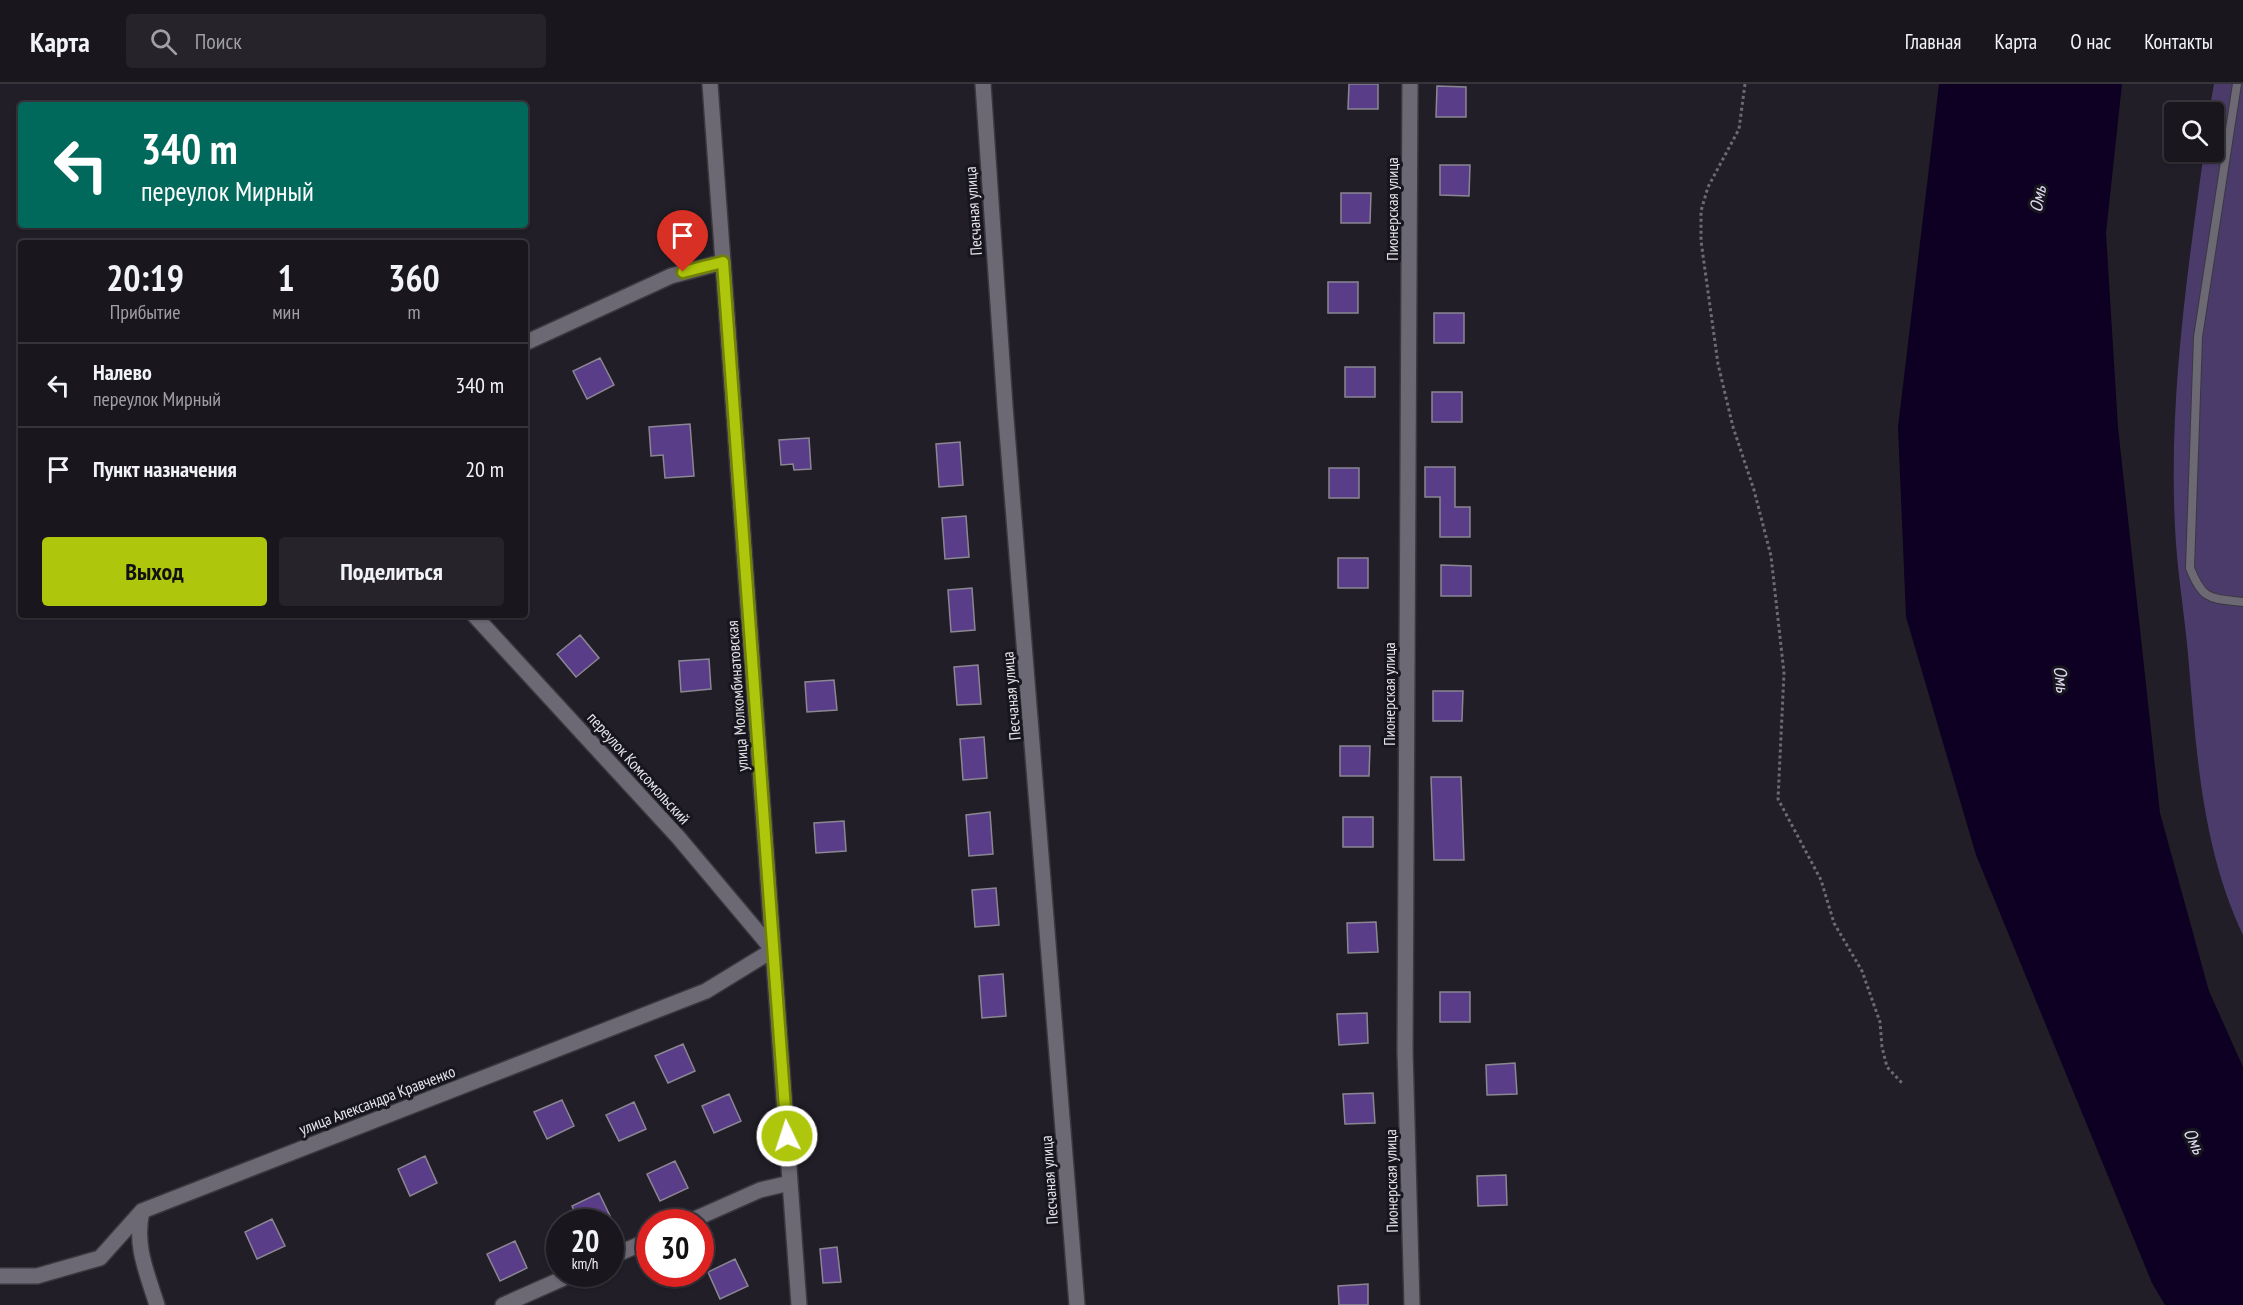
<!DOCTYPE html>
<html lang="ru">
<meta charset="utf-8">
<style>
:root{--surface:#19161d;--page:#26232a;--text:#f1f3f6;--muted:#9f9fa4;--line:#37353b;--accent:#aec60b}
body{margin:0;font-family:"PT Sans Narrow",sans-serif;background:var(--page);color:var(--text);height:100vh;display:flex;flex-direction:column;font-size:22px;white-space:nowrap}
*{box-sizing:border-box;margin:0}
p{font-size:20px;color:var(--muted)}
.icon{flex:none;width:33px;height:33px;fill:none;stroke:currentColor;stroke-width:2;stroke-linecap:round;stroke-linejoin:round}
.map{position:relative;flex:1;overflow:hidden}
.drawer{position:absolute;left:18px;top:156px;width:510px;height:378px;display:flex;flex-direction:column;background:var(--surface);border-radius:6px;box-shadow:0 2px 4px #0004,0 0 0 2px var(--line)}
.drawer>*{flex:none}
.top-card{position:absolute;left:18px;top:18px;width:510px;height:126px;border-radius:6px;box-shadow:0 2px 4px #0004,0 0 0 2px var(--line);background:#00695c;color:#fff;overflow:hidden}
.tools{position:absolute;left:2164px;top:18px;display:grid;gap:12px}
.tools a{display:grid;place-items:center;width:60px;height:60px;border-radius:6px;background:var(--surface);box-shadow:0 2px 4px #0004,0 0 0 2px var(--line);font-size:30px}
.speed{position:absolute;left:546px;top:1125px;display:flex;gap:12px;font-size:30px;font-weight:700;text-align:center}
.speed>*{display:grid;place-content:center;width:78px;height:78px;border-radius:50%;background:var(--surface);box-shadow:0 2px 4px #0004,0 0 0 2px var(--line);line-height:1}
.speed small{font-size:15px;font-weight:400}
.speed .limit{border:9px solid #d22;background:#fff;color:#111}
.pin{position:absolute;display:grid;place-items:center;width:51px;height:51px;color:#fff;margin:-62px -26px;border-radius:50% 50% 50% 0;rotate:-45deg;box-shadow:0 0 6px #0007}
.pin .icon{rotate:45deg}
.me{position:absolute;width:66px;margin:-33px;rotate:356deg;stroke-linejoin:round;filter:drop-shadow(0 0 4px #0008)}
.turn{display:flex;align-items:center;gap:21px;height:126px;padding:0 24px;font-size:27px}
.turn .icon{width:78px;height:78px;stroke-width:2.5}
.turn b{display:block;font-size:42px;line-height:51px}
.eta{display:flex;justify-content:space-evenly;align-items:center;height:102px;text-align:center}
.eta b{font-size:36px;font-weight:600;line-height:42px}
.primary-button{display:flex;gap:12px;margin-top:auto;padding:12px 24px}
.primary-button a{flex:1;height:69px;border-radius:6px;background:var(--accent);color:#111;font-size:24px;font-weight:600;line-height:69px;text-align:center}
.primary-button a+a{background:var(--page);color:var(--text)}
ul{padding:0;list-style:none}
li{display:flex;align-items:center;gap:18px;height:84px;padding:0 24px;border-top:2px solid var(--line)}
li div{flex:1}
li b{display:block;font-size:22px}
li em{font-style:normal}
header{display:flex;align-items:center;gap:36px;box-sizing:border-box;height:84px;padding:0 30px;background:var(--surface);border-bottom:2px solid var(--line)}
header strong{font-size:28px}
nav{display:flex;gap:33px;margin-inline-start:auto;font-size:21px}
.search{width:420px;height:54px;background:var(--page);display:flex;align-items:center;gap:15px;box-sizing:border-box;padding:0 21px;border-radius:6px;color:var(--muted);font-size:22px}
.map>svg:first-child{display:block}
.green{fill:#4b3b6b}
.water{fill:#0e0022}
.building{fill:#593d88;stroke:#8a8792;stroke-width:1.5}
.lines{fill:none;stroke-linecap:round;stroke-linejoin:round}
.lane-casing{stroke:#3a383f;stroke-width:10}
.street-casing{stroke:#3a383f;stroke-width:18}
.path{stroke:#6c6a72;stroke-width:3;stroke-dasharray:3 3;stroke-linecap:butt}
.lane{stroke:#6c6974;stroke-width:8}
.street{stroke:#6c6974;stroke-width:15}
.route-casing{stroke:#718107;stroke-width:15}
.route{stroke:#aec60b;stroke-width:10}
.labels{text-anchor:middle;stroke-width:6;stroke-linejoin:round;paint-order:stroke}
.street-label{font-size:16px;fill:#e5e4ea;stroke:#17151d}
.water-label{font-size:18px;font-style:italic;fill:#e0daf0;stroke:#17151d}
</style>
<header>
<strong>Карта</strong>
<div class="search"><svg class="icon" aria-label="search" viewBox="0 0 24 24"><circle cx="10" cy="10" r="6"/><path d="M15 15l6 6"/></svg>Поиск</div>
<nav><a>Главная</a><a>Карта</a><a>О нас</a><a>Контакты</a></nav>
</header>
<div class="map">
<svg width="2243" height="1221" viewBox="0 0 2243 1221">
<rect width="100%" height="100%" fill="#211e27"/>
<path class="green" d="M 2214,0 L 2243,0 L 2243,851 C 2203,766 2197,675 2189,582 C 2186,541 2179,501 2176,460 C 2167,329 2186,197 2204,68 L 2214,68 L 2214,28 L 2209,28 Z"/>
<path class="water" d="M 1939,0 L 2122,0 L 2106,149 L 2118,343 L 2160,729 L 2209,907 L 2243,983 L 2243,1221 L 2165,1221 L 2152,1199 L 1976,771 L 1906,533 L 1898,343 Z"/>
<path class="building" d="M 1349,0 L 1378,0 L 1378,25 L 1348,25 Z
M 1437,2 L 1466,3 L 1466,33 L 1436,33 Z
M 1440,81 L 1470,81 L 1469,112 L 1440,111 Z
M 1341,109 L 1371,109 L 1370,139 L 1341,139 Z
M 1328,198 L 1358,198 L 1358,229 L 1328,229 Z
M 1434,229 L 1464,229 L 1464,259 L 1434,259 Z
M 600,274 L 614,301 L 587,315 L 573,287 Z
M 1345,283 L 1375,283 L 1375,313 L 1345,313 Z
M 1432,308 L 1462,308 L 1462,338 L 1432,338 Z
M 690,340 L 694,392 L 665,394 L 663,371 L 651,372 L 649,343 Z
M 809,354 L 811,385 L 794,386 L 793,380 L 781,381 L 779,356 Z
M 960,358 L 963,401 L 939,403 L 936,360 Z
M 1425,383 L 1455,383 L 1455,423 L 1470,423 L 1470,453 L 1440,453 L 1440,413 L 1425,413 Z
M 1329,384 L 1359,384 L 1359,414 L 1329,414 Z
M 966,432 L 969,473 L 945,475 L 942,434 Z
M 1338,474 L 1368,474 L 1368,504 L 1338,504 Z
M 1441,481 L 1471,482 L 1471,512 L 1441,512 Z
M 972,504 L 975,546 L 951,548 L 948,506 Z
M 580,551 L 599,574 L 576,593 L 557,570 Z
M 709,575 L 711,605 L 681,608 L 679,577 Z
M 978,581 L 981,620 L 957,621 L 954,583 Z
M 834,596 L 837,626 L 807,628 L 805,598 Z
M 1433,607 L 1463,607 L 1462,637 L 1433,637 Z
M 984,653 L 987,694 L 963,696 L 960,655 Z
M 1340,662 L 1370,662 L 1369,692 L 1340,692 Z
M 1431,693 L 1461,693 L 1464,776 L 1434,776 Z
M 990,728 L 993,770 L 969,772 L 966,731 Z
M 1343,733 L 1373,733 L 1373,763 L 1343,763 Z
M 844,737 L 846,767 L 816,769 L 814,739 Z
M 996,804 L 999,841 L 975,843 L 972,806 Z
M 1376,838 L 1378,868 L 1348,869 L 1347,839 Z
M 1003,890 L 1006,932 L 982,934 L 979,892 Z
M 1440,908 L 1470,908 L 1470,938 L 1440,938 Z
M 1367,929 L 1368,959 L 1339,961 L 1337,930 Z
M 683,960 L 695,987 L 668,999 L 655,972 Z
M 1515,979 L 1517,1010 L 1487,1011 L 1486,981 Z
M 1373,1009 L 1375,1039 L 1345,1040 L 1343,1010 Z
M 729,1010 L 741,1037 L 714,1049 L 702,1022 Z
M 562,1016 L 574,1042 L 547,1055 L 534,1028 Z
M 634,1018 L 646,1045 L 619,1057 L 606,1031 Z
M 425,1072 L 437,1099 L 410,1112 L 398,1085 Z
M 675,1077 L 688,1104 L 660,1117 L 647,1090 Z
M 1506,1091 L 1507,1121 L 1478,1122 L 1477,1092 Z
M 599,1109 L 613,1138 L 580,1138 L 572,1122 Z
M 272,1135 L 285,1162 L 257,1175 L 245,1148 Z
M 515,1157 L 527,1184 L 500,1197 L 487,1170 Z
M 837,1163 L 841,1198 L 823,1199 L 820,1165 Z
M 735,1175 L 748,1202 L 720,1215 L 708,1188 Z
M 1368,1200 L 1368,1221 L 1339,1221 L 1338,1202 Z"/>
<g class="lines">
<g class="lane-casing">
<path id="lane" d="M 2237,0 L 2198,253 L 2190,484 C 2203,517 2210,514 2243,518"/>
</g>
<g class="street-casing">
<path id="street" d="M 710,0 L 799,1221
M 983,0 L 1005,322 L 1077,1221
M 1410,0 L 1405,967 L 1412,1221
M 525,259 L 671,192 L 723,178
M 142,1127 C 134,1161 147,1189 157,1221
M 688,1138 L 760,1106 L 790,1099
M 610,1173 L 650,1156
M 0,1192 L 37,1192 L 100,1174 L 142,1127 L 706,907 L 773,866 L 678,753 L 474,531
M 503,1221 L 573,1190"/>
</g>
<path class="path" d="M 1745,0 L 1739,45 L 1708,103 L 1701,127 L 1701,157 L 1718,280 L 1733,343 L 1754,406 L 1771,472 L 1784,589 L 1778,715 L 1821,796 L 1834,839 L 1862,887 L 1880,938 L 1882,963 L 1887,983 L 1902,999"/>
<use href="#lane" class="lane"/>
<use href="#street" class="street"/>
</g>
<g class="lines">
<g class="route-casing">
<path id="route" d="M 683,188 L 723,178 L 787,1052"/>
</g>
<use href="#route" class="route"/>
</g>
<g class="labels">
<g class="street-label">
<text transform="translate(1392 125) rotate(-90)" y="6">Пионерская улица</text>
<text transform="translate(973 127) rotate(-94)" y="6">Песчаная улица</text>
<text transform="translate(1389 610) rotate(-90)" y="6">Пионерская улица</text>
<text transform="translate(737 612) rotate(-94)" y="6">улица Молкомбинатовская</text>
<text transform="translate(1011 612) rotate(-95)" y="6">Песчаная улица</text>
<text transform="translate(639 684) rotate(48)" y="6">переулок Комсомольский</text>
<text transform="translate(377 1016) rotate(-21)" y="6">улица Александра Кравченко</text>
<text transform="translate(1049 1096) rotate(-94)" y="6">Песчаная улица</text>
<text transform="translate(1391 1097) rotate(-91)" y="6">Пионерская улица</text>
</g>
<g class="water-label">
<text transform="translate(2038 115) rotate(-79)" y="6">Омь</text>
<text transform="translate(2061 595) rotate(83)" y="6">Омь</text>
<text transform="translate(2194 1057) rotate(65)" y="6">Омь</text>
</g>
</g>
</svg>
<div class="tools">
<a><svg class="icon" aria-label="search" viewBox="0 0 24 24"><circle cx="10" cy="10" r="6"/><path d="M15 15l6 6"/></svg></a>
</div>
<div class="speed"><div>20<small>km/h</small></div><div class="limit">30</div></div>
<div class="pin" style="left:683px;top:188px;background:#d93025"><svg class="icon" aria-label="arrive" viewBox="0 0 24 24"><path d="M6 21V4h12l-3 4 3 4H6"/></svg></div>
<svg class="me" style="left:787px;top:1052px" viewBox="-20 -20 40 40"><circle r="17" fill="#aec60b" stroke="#fff" stroke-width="3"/><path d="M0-11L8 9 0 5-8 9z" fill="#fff"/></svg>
<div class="top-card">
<div class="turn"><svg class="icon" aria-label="left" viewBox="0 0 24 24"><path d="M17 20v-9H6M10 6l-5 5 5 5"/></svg><div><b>340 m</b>переулок Мирный</div></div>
</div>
<section class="drawer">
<div class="eta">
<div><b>20:19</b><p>Прибытие</p></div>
<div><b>1</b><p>мин</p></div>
<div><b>360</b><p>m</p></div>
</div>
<ul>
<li><svg class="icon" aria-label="left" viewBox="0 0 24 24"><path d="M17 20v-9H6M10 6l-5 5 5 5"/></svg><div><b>Налево</b><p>переулок Мирный</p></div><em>340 m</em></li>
<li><svg class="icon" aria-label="arrive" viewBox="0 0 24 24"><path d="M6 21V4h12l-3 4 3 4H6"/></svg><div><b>Пункт назначения</b></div><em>20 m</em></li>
</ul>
<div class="primary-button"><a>Выход</a><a>Поделиться</a></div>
</section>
</div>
